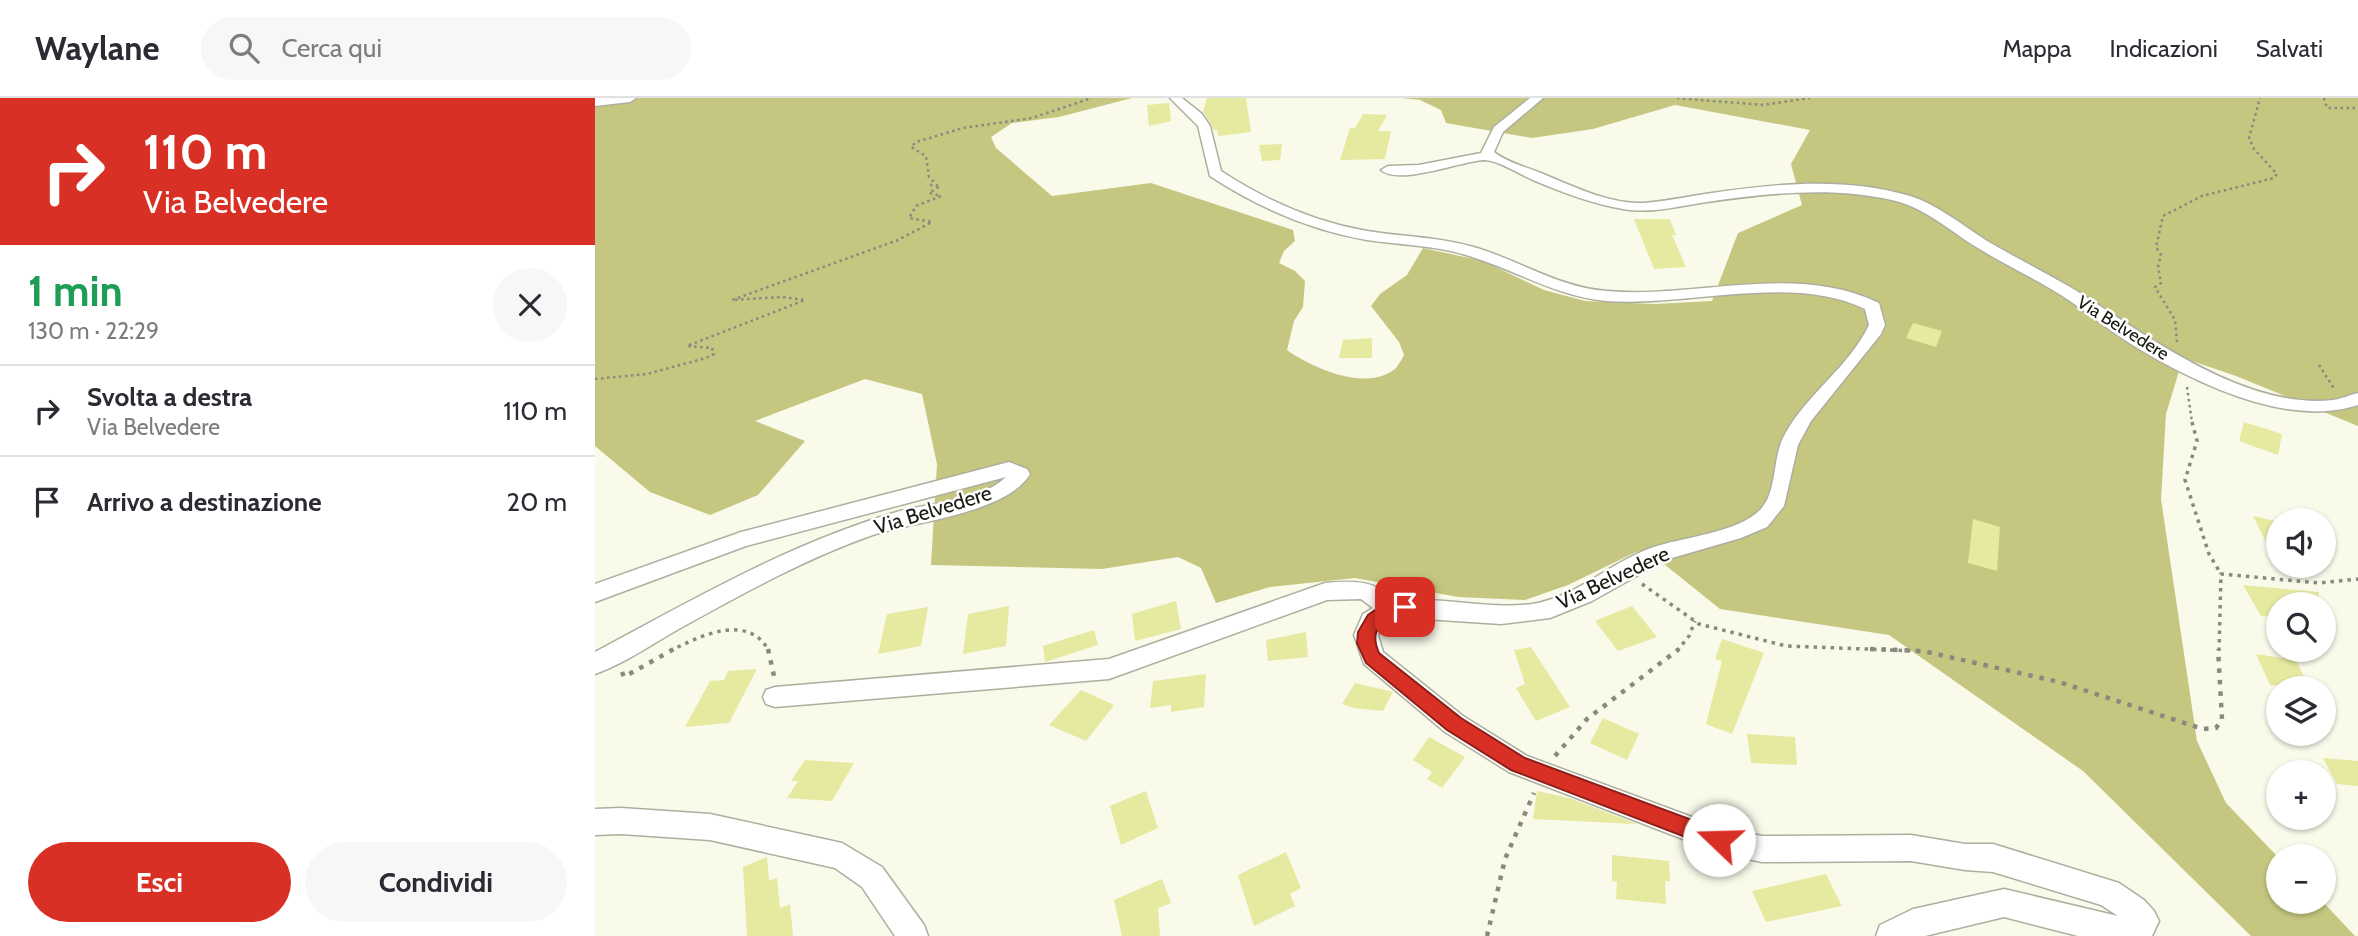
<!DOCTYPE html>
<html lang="it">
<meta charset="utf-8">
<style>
:root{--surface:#fff;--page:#f7f7f7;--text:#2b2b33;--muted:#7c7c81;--line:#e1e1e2;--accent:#d93025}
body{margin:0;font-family:Cabin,sans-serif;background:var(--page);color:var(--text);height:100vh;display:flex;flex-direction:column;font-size:26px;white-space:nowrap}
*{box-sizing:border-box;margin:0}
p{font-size:23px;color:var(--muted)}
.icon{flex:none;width:38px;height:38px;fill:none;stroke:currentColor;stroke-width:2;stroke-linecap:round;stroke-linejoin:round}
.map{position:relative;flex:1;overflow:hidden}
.sheet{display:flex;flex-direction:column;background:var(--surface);width:595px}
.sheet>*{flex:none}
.guide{background:#d93025;color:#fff;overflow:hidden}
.fabs{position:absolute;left:1671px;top:410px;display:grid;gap:14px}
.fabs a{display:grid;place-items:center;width:70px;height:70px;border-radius:50%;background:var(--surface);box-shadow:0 2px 5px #0004;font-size:35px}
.pin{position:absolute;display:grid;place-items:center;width:60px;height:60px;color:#fff;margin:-30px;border-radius:14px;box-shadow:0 4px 10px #0006}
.me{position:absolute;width:77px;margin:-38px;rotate:291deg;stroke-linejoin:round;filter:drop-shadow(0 0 5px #0008)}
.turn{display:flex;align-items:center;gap:24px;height:147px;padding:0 28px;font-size:32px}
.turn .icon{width:91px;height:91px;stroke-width:2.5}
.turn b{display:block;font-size:49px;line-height:60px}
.round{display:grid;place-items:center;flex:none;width:74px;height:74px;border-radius:37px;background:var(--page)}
.head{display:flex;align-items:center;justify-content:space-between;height:119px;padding:0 28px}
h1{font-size:42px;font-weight:800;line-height:52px;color:#1e9e55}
.button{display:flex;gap:14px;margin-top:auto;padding:14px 28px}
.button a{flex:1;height:80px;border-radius:42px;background:var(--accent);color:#fff;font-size:28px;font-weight:800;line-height:80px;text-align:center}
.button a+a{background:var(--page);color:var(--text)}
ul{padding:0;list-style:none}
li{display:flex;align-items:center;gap:21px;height:91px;padding:0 28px;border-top:2px solid var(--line)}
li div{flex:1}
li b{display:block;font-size:26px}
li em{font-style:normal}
header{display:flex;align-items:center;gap:42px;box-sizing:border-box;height:98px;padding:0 35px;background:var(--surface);border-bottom:2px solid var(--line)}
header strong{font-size:33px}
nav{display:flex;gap:38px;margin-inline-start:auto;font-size:24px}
.search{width:490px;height:63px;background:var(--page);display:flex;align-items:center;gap:18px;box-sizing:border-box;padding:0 24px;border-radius:38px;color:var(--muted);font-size:26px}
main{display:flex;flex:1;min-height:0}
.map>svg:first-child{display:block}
.forest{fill:#c5c780}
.building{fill:#e6e9a0}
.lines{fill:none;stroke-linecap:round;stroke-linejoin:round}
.minor-casing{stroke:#aeae9f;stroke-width:3}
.path-far2{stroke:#89897e;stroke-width:2.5;stroke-dasharray:2.5 3.5;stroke-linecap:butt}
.path-far1{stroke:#89897e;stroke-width:3.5;stroke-dasharray:3.5 5;stroke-linecap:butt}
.path{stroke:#89897e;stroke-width:4.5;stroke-dasharray:4.5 7;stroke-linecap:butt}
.minor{fill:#fff;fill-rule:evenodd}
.route{fill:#d93025;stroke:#8d1f18;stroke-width:2}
.labels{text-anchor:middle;stroke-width:5;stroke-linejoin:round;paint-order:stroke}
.far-street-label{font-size:18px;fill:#1b1b15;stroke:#fff}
.street-label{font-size:21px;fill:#1b1b15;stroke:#fff}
</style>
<header>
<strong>Waylane</strong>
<div class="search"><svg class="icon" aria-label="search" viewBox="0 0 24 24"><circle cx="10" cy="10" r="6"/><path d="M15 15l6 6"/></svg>Cerca qui</div>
<nav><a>Mappa</a><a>Indicazioni</a><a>Salvati</a></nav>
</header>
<main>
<section class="sheet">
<div class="guide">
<div class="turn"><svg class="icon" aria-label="right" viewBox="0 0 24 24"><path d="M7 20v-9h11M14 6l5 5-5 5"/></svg><div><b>110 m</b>Via Belvedere</div></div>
</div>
<div class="head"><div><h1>1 min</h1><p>130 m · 22:29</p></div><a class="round"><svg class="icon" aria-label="close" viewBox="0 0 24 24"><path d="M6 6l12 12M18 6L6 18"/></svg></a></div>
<ul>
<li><svg class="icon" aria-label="right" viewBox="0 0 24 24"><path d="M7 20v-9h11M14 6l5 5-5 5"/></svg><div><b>Svolta a destra</b><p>Via Belvedere</p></div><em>110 m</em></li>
<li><svg class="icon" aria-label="arrive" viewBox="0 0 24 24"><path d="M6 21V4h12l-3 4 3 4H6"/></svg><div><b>Arrivo a destinazione</b></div><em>20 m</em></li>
</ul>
<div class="button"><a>Esci</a><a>Condividi</a></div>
</section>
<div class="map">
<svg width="1763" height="838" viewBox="0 0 1763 838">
<rect width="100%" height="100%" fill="#f9faea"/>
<path class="forest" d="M 0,0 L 537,0 L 464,19 L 417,25 L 396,39 L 401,50 L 457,98 L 556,85 L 698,132 L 700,143 L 689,153 L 684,165 L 700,173 L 710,183 L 708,209 L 699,223 L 692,252 C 717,270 771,294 800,271 C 803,268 807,261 809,257 L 804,244 L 776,208 L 785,196 L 812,177 L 828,150 L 888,163 L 949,192 L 990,203 L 1059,206 L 1117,203 L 1143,135 L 1207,107 L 1196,66 L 1215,32 L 1080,7 L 998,31 L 937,40 L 851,25 L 846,12 L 825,2 L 807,0 L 1763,0 L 1763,328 L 1641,278 L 1588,260 L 1571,316 L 1566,401 L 1602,643 L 1631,705 L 1683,759 L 1684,803 L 1727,803 L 1760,838 L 1656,838 L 1488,673 L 1294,537 L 1125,511 L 1069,466 L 1041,454 L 973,487 L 930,502 L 863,499 L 760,480 L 675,489 L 621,505 L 606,470 L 583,459 L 507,471 L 336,467 L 342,366 L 327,296 L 270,281 L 160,323 L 210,343 L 163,397 L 115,417 L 55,394 L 0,348 Z"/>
<path class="building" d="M 612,0 L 651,0 L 656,34 L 623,38 L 622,31 L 619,32 L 608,13 Z
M 574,5 L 576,23 L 554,28 L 552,7 Z
M 768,16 L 792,17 L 783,33 L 796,33 L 790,61 L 745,62 L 755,30 L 760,30 Z
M 687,46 L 685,62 L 667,63 L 664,47 Z
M 1039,121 L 1075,121 L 1081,137 L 1077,137 L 1091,169 L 1059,171 Z
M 1318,225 L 1347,233 L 1341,249 L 1311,240 Z
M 777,240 L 777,260 L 744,260 L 748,242 Z
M 1649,324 L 1687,336 L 1683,357 L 1644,343 Z
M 1658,418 L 1684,424 L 1684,470 Z
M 1378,421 L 1405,429 L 1402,473 L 1373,465 Z
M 1648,487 L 1724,494 L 1723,506 L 1684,506 L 1684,519 L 1666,518 Z
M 581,503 L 586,531 L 540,543 L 537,516 Z
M 414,508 L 411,548 L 368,556 L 373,516 Z
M 1037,508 L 1062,539 L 1023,553 L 1000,523 Z
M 333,509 L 326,548 L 283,556 L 292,516 Z
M 499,532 L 503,547 L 450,564 L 448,548 Z
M 711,534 L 713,559 L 673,563 L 671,542 Z
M 1127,541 L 1169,555 L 1137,636 L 1111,626 L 1127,563 L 1120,561 Z
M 936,549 L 975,609 L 941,623 L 921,590 L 930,586 L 919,552 Z
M 1661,556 L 1701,562 L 1714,590 L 1675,587 Z
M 162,571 L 134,625 L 90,629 L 115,583 L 129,582 L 133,573 Z
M 611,576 L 609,609 L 576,614 L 576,607 L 555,610 L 558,583 Z
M 760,585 L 798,594 L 788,613 L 758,610 L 747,606 Z
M 486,592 L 519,607 L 491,643 L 454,627 Z
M 1008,620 L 1044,636 L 1032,662 L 995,645 Z
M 1152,636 L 1200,639 L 1202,667 L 1156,665 Z
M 834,639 L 870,659 L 847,690 L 832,681 L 837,674 L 818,662 Z
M 1728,660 L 1763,663 L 1763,688 L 1742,686 Z
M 210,662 L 259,665 L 237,703 L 192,700 L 203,683 L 196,683 Z
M 551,693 L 563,730 L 526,747 L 515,708 Z
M 942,693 L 974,700 L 1042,726 L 938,721 Z
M 691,754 L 706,790 L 695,796 L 700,808 L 659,828 L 643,777 Z
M 1017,757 L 1074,763 L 1075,783 L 1070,783 L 1071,806 L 1021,801 L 1022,784 L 1017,783 Z
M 172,759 L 174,783 L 182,780 L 185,810 L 195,806 L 198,838 L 152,838 L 148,769 Z
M 1231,776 L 1247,808 L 1171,824 L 1157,793 Z
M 567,781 L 576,805 L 563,810 L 565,838 L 527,838 L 519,802 Z"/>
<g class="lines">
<g class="minor-casing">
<path id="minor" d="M 0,0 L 41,0 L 35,4 L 0,8 Z
M 575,0 L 587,0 L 607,16 L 615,28 L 626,73 C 670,102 720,124 772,133 C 809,139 846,139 882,150 C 925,163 966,190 1012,193 C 1101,201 1199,164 1284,205 L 1290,227 L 1286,236 L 1216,323 L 1203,347 L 1189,408 L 1172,429 L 1146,440 L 1070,462 L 997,503 L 955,520 L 906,526 L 830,521 L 795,523 L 786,528 L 783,537 L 788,554 L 868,618 L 932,658 L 1124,729 L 1167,738 L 1316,737 L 1370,746 L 1398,746 L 1524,785 L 1549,802 L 1559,813 L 1564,823 L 1557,838 L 1483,838 L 1409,819 L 1330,838 L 1281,838 L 1285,827 L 1318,811 L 1409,791 L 1523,818 L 1506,807 L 1398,774 L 1370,772 L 1316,763 L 1167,764 L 1124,755 L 914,674 L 850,634 L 769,566 L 759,537 L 768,516 L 778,510 L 766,501 L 732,502 L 514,581 L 180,609 L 171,606 L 168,599 L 171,592 L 180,589 L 514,561 L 730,485 C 755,483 783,481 799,504 C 844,497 890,512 937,506 C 982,499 1014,465 1056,450 C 1086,439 1144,435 1166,411 C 1183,392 1177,358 1190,336 C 1212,296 1254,269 1274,227 L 1270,211 C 1197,175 1092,209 1012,203 C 962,199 919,171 871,157 C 839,147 805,147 772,142 C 715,132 662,109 615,78 L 603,28 Z
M 935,0 L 948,0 L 908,34 L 899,54 C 911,64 931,69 946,75 C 977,88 1014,106 1047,105 C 1068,104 1090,99 1110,96 C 1178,86 1248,78 1315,98 C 1343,107 1367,127 1392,143 C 1419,159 1448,173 1475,189 C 1548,234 1647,312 1738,302 C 1746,301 1755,297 1763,295 L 1763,307 C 1694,330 1603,286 1544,251 C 1517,235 1492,214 1466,197 C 1439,180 1410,167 1383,150 C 1356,134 1332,111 1301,103 C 1239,88 1174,95 1112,104 C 1084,108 1056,116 1028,111 C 997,106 967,94 938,82 C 924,76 903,62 889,62 C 866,63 804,88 786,72 L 793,68 L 824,67 L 886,55 L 899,29 Z
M 414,364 L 432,371 L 435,376 C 411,416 319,423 275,438 C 210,461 149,495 89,528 C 60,544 31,565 0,576 L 0,554 C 99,501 197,444 305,413 C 340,404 384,404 411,379 L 151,448 L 0,504 L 0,486 L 146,434 Z
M 26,710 L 115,716 L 247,745 L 287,769 L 329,827 L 333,838 L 300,838 L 267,789 L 240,770 L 115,742 L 26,736 L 0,737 L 0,711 Z"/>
</g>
<path class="path-far2" d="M 1082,0 L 1168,7 L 1215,0
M 1729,0 L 1732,10 L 1763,10
M 1582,244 L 1580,222 L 1560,189 L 1566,185 L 1563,169 L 1566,157 L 1561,149 L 1568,118 L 1607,98 L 1679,80 L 1682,76 L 1659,51 L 1654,40 L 1665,0
M 1724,267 L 1740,292
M 0,281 L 52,276 L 111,260 L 119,256 L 117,250 L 92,248 L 210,202 L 186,199 L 137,202 L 303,142 L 337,124 L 314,120 L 321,108 L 346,98 L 334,95 L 345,88 L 336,87 L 339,84 L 334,79 L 331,58 L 316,49 L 321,44 L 368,30 L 437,20 L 497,0
M 1592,289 L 1597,325"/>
<path class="path-far1" d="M 1597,324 L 1602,343 L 1590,382 L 1614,456 L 1626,476
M 1047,486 L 1104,526 L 1191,548 L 1323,553
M 75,553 C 105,538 153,514 174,553
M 1082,553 L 1094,538 L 1100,523
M 1624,553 L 1626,476 L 1724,485 L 1763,481"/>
<path class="path" d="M 173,551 L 179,578
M 1275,551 L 1328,553 L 1464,584 L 1608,631 L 1621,630 L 1627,621 L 1623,551
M 27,574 L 29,579 L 79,551
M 960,658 L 992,621 L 1084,551
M 892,838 L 910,761 L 939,695"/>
<use href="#minor" class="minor"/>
</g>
<path class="route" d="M 810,503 L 816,504 L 818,509 L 816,514 C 794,521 771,526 784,555 L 866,620 L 930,660 L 1132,735 L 1135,742 L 1132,749 L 1124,752 L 916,672 L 852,632 L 771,565 L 762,545 L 763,534 L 773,517 L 786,508 Z"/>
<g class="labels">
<g class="far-street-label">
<text transform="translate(1528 230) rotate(32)" y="6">Via Belvedere</text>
</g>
<g class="street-label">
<text transform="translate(338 412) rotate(-17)" y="7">Via Belvedere</text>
<text transform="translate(1018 480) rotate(-25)" y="7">Via Belvedere</text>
</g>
</g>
</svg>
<div class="fabs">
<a><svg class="icon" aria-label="sound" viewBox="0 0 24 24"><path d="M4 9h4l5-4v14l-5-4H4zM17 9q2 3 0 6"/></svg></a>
<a><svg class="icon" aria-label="search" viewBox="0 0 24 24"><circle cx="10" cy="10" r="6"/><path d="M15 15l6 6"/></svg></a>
<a><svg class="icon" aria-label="layers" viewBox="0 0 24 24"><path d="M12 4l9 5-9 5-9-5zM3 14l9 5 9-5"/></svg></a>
<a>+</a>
<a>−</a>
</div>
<div class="pin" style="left:810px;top:509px;background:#d93025"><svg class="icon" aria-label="arrive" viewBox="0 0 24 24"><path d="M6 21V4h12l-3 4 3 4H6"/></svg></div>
<svg class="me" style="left:1124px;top:742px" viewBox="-20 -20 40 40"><circle r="19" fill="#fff"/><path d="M0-13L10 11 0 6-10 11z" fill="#d93025"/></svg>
</div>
</main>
